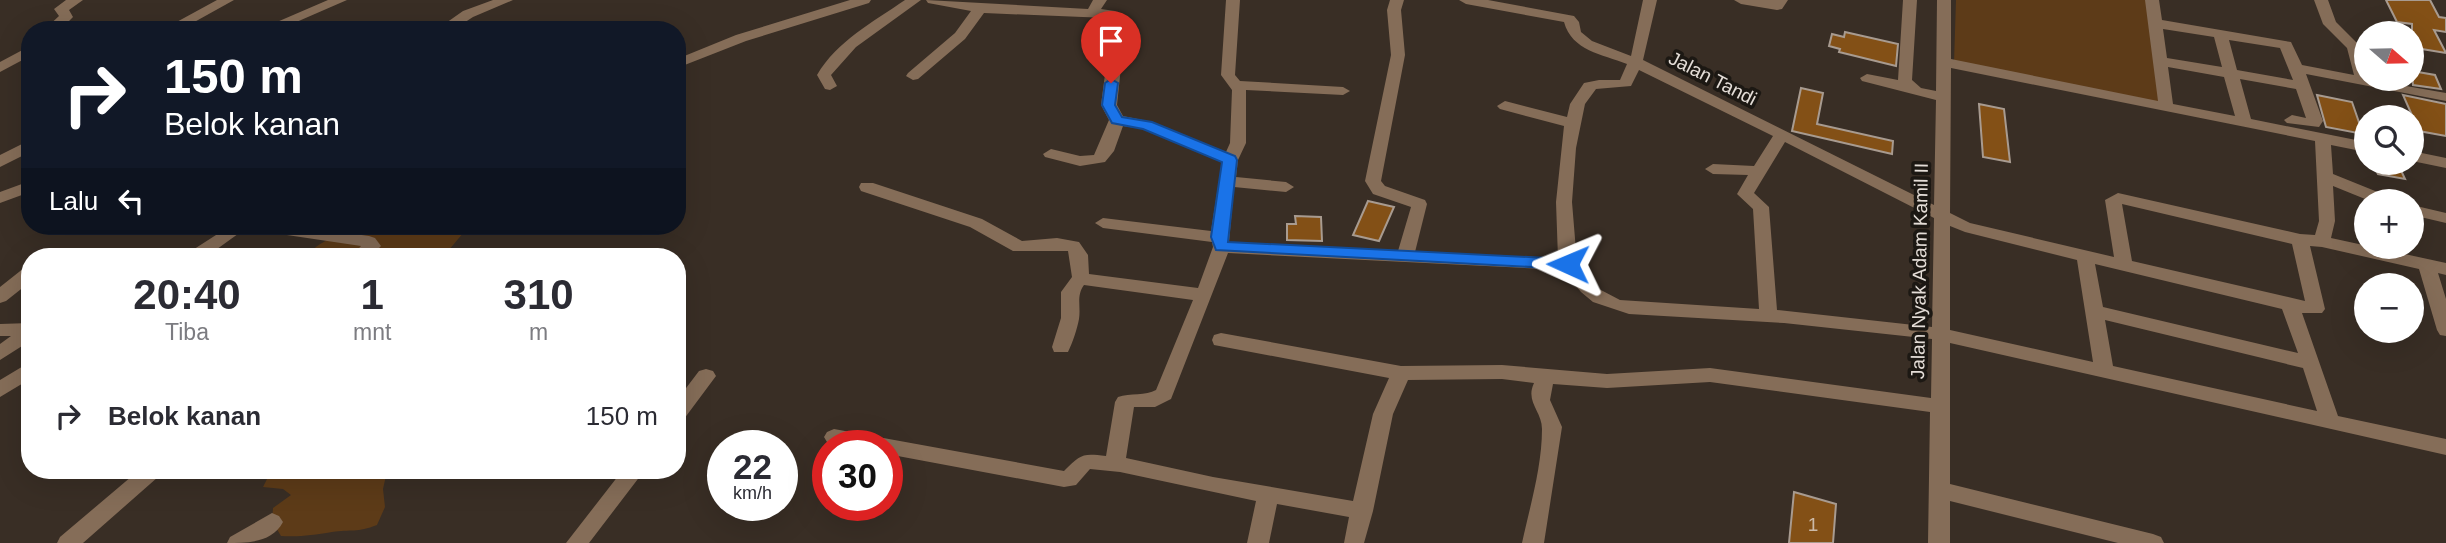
<!DOCTYPE html>
<html lang="id">
<meta charset="utf-8">
<style>
:root{--surface:#fff;--page:#f2f2f3;--text:#2b2b33;--muted:#7c7c81}
body{margin:0;font-family:Arial,sans-serif;background:var(--page);color:var(--text);height:100vh;display:flex;flex-direction:column;font-size:26px;white-space:nowrap}
*{box-sizing:border-box;margin:0}
p{font-size:23px;color:var(--muted)}
.icon{flex:none;width:38px;height:38px;fill:none;stroke:currentColor;stroke-width:2;stroke-linecap:round;stroke-linejoin:round}
.map{position:relative;flex:1;overflow:hidden}
.side{position:absolute;left:21px;top:248px;width:665px;height:231px;display:flex;flex-direction:column;background:var(--surface);border-radius:28px;box-shadow:0 7px 28px #0002}
.side>*{flex:none}
.guide{position:absolute;left:21px;top:21px;width:665px;height:214px;border-radius:28px;box-shadow:0 7px 28px #0002;background:#111827;color:#fff;overflow:hidden}
.needle{width:46px;rotate:110deg}
.buttons{position:absolute;left:2354px;top:21px;display:grid;gap:14px}
.buttons a{display:grid;place-items:center;width:70px;height:70px;border-radius:50%;background:var(--surface);box-shadow:0 7px 28px #0002;font-size:35px}
.speed{position:absolute;left:707px;top:430px;display:flex;gap:14px;font-size:35px;font-weight:700;text-align:center}
.speed>*{display:grid;place-content:center;width:91px;height:91px;border-radius:50%;background:var(--surface);box-shadow:0 7px 28px #0002;line-height:1}
.speed small{font-size:18px;font-weight:400}
.speed .limit{border:10px solid #d22;background:#fff;color:#111}
.pin{position:absolute;display:grid;place-items:center;width:60px;height:60px;color:#fff;margin:-72px -30px;border-radius:50% 50% 50% 0;rotate:-45deg;box-shadow:0 0 7px #0007}
.pin .icon{rotate:45deg}
.me{position:absolute;width:77px;margin:-38px;rotate:271deg;stroke-linejoin:round;filter:drop-shadow(0 0 5px #0008)}
.turn{display:flex;align-items:center;gap:24px;height:147px;padding:0 28px;font-size:32px}
.turn .icon{width:91px;height:91px;stroke-width:2.5}
.turn b{display:block;font-size:49px;line-height:60px}
.then{display:flex;align-items:center;height:66px;padding:0 28px;background:#0003;gap:14px;font-size:26px}
.eta{display:flex;justify-content:space-evenly;align-items:center;height:119px;text-align:center}
.eta b{font-size:42px;font-weight:700;line-height:49px}
ul{padding:0;list-style:none}
li{display:flex;align-items:center;gap:21px;height:98px;padding:0 28px}
li div{flex:1}
li b{display:block;font-size:26px}
li em{font-style:normal}
.map>svg:first-child{display:block}
.green{fill:#5d3b18}
.building{fill:#835016;stroke:#a89b90;stroke-width:2}
.lines{fill:none;stroke-linecap:round;stroke-linejoin:round}
.minor{fill:#856d58;fill-rule:evenodd}
.route{fill:#1a73e8;stroke:#114b97;stroke-width:2}
.labels{text-anchor:middle;stroke-width:7;stroke-linejoin:round;paint-order:stroke}
.street-label{font-size:19px;fill:#e4ddd7;stroke:#1c1813}
.near-number-label{font-size:19px;fill:#ccbaa7}
</style>
<div class="map">
<svg width="2446" height="543" viewBox="0 0 2446 543">
<rect width="100%" height="100%" fill="#392e25"/>
<path class="green" d="M 1956,0 L 2154,0 L 2166,107 L 1954,63 Z
M 402,226 L 476,226 L 464,232 L 443,257 L 309,257 C 318,232 378,228 402,226 Z
M 258,471 L 387,471 L 383,489 L 385,507 L 377,525 C 357,533 351,529 332,532 C 313,535 301,537 281,536 L 272,521 L 273,508 L 291,495 L 283,489 L 263,487 L 269,475 Z"/>
<path class="building" d="M 2386,0 L 2430,0 L 2439,17 L 2446,18 L 2446,32 L 2434,30 L 2446,53 L 2416,48 L 2412,40 L 2412,24 L 2397,22 Z
M 1845,32 L 1898,44 L 1896,66 L 1839,52 L 1840,49 L 1829,46 L 1832,34 L 1844,37 Z
M 2412,71 L 2435,75 L 2441,89 L 2413,85 Z
M 1801,88 L 1823,93 L 1817,124 L 1893,141 L 1892,154 L 1792,131 Z
M 2317,95 L 2352,102 L 2363,134 L 2326,127 Z
M 2403,95 L 2446,104 L 2446,136 L 2419,131 Z
M 1979,104 L 2004,109 L 2010,162 L 1983,157 Z
M 2373,163 L 2398,164 L 2405,179 L 2378,174 Z
M 1368,201 L 1394,207 L 1379,241 L 1353,235 Z
M 1295,216 L 1321,217 L 1322,241 L 1287,240 L 1287,224 L 1296,224 Z
M 1794,492 L 1836,504 L 1833,543 L 1789,543 Z"/>
<g class="lines">
<path class="minor" d="M 66,0 L 83,0 L 69,10 L 73,17 L 60,30 L 44,30 L 59,16 L 54,9 Z
M 217,0 L 234,0 L 180,30 L 162,30 Z
M 328,0 L 347,0 L 278,30 L 263,28 Z
M 493,0 L 513,0 L 473,17 L 453,30 L 436,30 L 463,11 Z
M 850,0 L 871,0 L 869,3 L 746,41 L 677,68 L 677,59 L 736,35 Z
M 905,0 L 921,0 L 856,47 L 831,75 L 837,86 L 830,90 L 825,89 L 817,75 C 837,41 873,22 905,0 Z
M 926,0 L 1088,9 L 1093,0 L 1107,0 L 1101,9 L 1115,11 L 1126,19 L 1117,105 L 1123,116 L 1152,122 L 1226,152 L 1230,143 L 1232,90 L 1221,75 L 1226,0 L 1240,0 L 1235,75 L 1240,81 L 1343,87 L 1350,91 L 1343,95 L 1246,90 L 1246,143 L 1238,160 L 1236,177 L 1286,182 L 1294,187 L 1286,192 L 1234,187 L 1229,242 L 1398,251 L 1411,207 L 1373,194 L 1365,181 L 1391,55 L 1387,10 L 1390,0 L 1404,0 L 1401,10 L 1405,55 L 1381,181 L 1385,186 L 1425,200 L 1427,204 L 1415,252 L 1558,258 L 1556,202 L 1564,126 L 1500,109 L 1497,106 L 1505,101 L 1567,117 L 1570,104 L 1584,83 L 1599,80 L 1620,80 L 1627,64 C 1602,54 1572,51 1564,22 L 1466,4 L 1459,0 L 1488,0 L 1574,16 L 1579,22 L 1581,32 L 1592,41 L 1631,56 L 1643,0 L 1657,0 L 1643,60 L 1934,205 L 1936,100 L 1862,81 L 1860,78 L 1867,74 L 1898,80 L 1903,0 L 1917,0 L 1912,80 L 1921,88 L 1936,91 L 1937,0 L 1951,0 L 1951,59 L 2158,101 L 2145,0 L 2159,0 L 2162,20 L 2291,42 L 2302,65 L 2354,75 L 2347,48 L 2323,24 L 2314,0 L 2328,0 L 2336,22 L 2361,47 L 2366,79 L 2446,93 L 2446,101 L 2306,74 L 2323,121 L 2319,127 L 2287,123 L 2284,120 L 2292,115 L 2306,118 L 2296,89 L 2240,79 L 2251,119 L 2366,142 L 2366,152 L 2331,145 L 2333,174 L 2390,197 L 2392,201 L 2370,201 L 2333,186 L 2335,221 L 2331,238 L 2446,263 L 2446,275 L 2438,273 L 2446,299 L 2446,336 L 2440,335 L 2437,330 L 2419,269 L 2322,247 L 2310,246 L 2325,309 L 2322,313 L 2302,313 L 2338,416 L 2446,439 L 2446,455 L 1950,343 L 1950,484 L 2153,534 L 2161,537 L 2164,543 L 2118,543 L 1950,501 L 1950,543 L 1928,543 L 1930,412 L 1710,382 L 1607,388 L 1553,384 L 1550,400 L 1562,427 L 1544,543 L 1522,543 C 1530,506 1542,467 1542,429 C 1542,411 1525,402 1534,383 L 1502,379 L 1408,380 L 1393,414 L 1373,511 L 1364,543 L 1344,543 L 1349,517 L 1277,504 L 1269,543 L 1247,543 L 1256,501 L 1120,472 L 1090,469 L 1076,485 L 1064,487 L 887,454 L 887,446 L 834,445 L 827,442 L 824,437 L 827,432 L 834,429 L 1064,471 C 1081,454 1082,453 1106,456 L 1115,402 L 1118,397 C 1130,393 1146,396 1156,390 L 1193,300 L 1084,285 C 1076,296 1081,306 1079,319 C 1077,329 1073,342 1068,352 L 1054,352 L 1052,347 L 1061,318 L 1061,292 L 1072,277 L 1068,251 L 1013,251 L 970,227 L 861,191 L 859,187 L 861,183 L 873,183 L 982,219 L 1022,241 L 1057,238 L 1079,242 L 1088,255 L 1089,274 L 1198,288 L 1213,247 L 1212,242 L 1103,228 L 1095,223 L 1103,218 L 1211,231 L 1222,162 L 1143,129 L 1123,126 L 1114,151 L 1105,162 L 1080,166 L 1045,157 L 1043,154 L 1051,149 L 1080,156 L 1094,155 L 1109,120 L 1101,105 L 1112,21 L 1107,18 L 984,13 L 965,39 L 918,79 L 913,80 L 906,76 L 908,73 L 955,33 L 971,11 L 928,3 ZM 2163,29 L 2214,37 L 2222,67 L 2167,58 ZM 2229,40 L 2280,48 L 2293,80 L 2237,70 ZM 2168,67 L 2224,77 L 2235,116 L 2173,104 ZM 1951,68 L 2315,141 L 2319,221 L 2315,235 L 2300,234 L 2118,193 L 2105,200 L 2114,257 L 1970,223 L 1950,213 ZM 1639,70 L 1773,136 L 1754,166 L 1713,164 L 1705,169 L 1713,174 L 1748,175 L 1737,194 L 1753,209 L 1759,309 L 1620,300 L 1599,289 L 1577,263 L 1572,202 L 1576,148 L 1585,104 L 1596,89 L 1631,86 ZM 1785,142 L 1934,218 L 1932,327 L 1777,310 L 1769,207 L 1754,193 ZM 2122,204 L 2292,244 L 2305,301 L 2132,261 ZM 1950,226 L 1965,232 L 2077,260 L 2093,362 L 1950,330 ZM 1228,253 L 1563,270 L 1581,292 L 1593,302 L 1629,314 L 1784,323 L 1932,339 L 1931,398 L 1710,368 L 1607,374 L 1502,365 L 1401,366 L 1221,333 L 1214,335 L 1212,340 L 1214,345 L 1389,378 L 1373,414 L 1353,501 L 1213,477 L 1126,458 L 1134,407 L 1155,407 L 1171,399 ZM 2095,264 L 2282,309 L 2298,353 L 2103,307 ZM 2105,320 L 2303,368 L 2317,411 L 2113,366 Z
M 1734,0 L 1788,0 L 1782,9 L 1777,10 L 1741,4 Z
M 30,46 L 30,56 L 0,72 L 0,62 Z
M 30,140 L 30,152 L 0,167 L 0,155 Z
M 2412,151 L 2446,158 L 2446,168 L 2412,161 Z
M 30,181 L 30,192 L 0,203 L 0,192 Z
M 2412,205 L 2446,213 L 2446,223 L 2412,215 Z
M 230,226 L 249,226 L 206,257 L 186,257 L 188,253 Z
M 252,226 L 296,226 L 369,236 L 375,238 L 381,246 L 370,257 L 351,257 L 361,246 L 260,231 Z
M 30,266 L 30,282 L 6,301 L 0,303 L 0,287 L 24,268 Z
M 30,323 L 30,341 L 0,360 L 0,344 L 11,336 L 0,336 L 0,324 Z
M 30,362 L 30,379 L 0,397 L 0,380 Z
M 706,369 L 713,371 L 716,376 L 684,419 L 677,421 L 677,400 L 699,371 Z
M 138,471 L 161,471 L 158,477 L 83,543 L 57,543 L 60,537 Z
M 622,471 L 644,471 L 589,543 L 566,543 Z
M 272,513 L 279,516 L 283,522 C 272,543 247,543 227,543 L 230,537 Z"/>
</g>
<path class="route" d="M 1111,79 L 1118,83 L 1115,105 L 1122,117 L 1152,122 L 1235,156 L 1237,160 L 1228,242 L 1568,259 L 1576,264 L 1568,269 L 1216,250 L 1211,237 L 1222,162 L 1143,129 L 1112,123 L 1102,105 L 1105,83 Z"/>
<g class="labels">
<g class="street-label">
<text transform="translate(1713 78) rotate(27)" y="7">Jalan Tandi</text>
<text transform="translate(1919 271) rotate(-89)" y="7">Jalan Nyak Adam Kamil II</text>
</g>
<g class="near-number-label">
<text x="1813" y="531">1</text>
</g>
</g>
</svg>
<div class="buttons">
<a><svg class="needle" viewBox="-14 -14 28 28"><path d="M0-13l5 13h-10z" fill="#e53935"/><path d="M0 13l5-13h-10z" fill="#7c7c81"/></svg></a>
<a><svg class="icon" aria-label="search" viewBox="0 0 24 24"><circle cx="10" cy="10" r="6"/><path d="M15 15l6 6"/></svg></a>
<a>+</a>
<a>−</a>
</div>
<div class="speed"><div>22<small>km/h</small></div><div class="limit">30</div></div>
<div class="pin" style="left:1111px;top:83px;background:#d93025"><svg class="icon" aria-label="arrive" viewBox="0 0 24 24"><path d="M6 21V4h12l-3 4 3 4H6"/></svg></div>
<svg class="me" style="left:1568px;top:264px" viewBox="-20 -20 40 40"><path d="M0-17L14 15 0 8-14 15z" fill="#1a73e8" stroke="#fff" stroke-width="4"/></svg>
<div class="guide">
<div class="turn"><svg class="icon" aria-label="right" viewBox="0 0 24 24"><path d="M7 20v-9h11M14 6l5 5-5 5"/></svg><div><b>150 m</b>Belok kanan</div></div>
<div class="then">Lalu<svg class="icon" aria-label="left" viewBox="0 0 24 24"><path d="M17 20v-9H6M10 6l-5 5 5 5"/></svg></div>
</div>
<section class="side">
<div class="eta">
<div><b>20:40</b><p>Tiba</p></div>
<div><b>1</b><p>mnt</p></div>
<div><b>310</b><p>m</p></div>
</div>
<ul>
<li><svg class="icon" aria-label="right" viewBox="0 0 24 24"><path d="M7 20v-9h11M14 6l5 5-5 5"/></svg><div><b>Belok kanan</b></div><em>150 m</em></li>
</ul>
</section>
</div>
